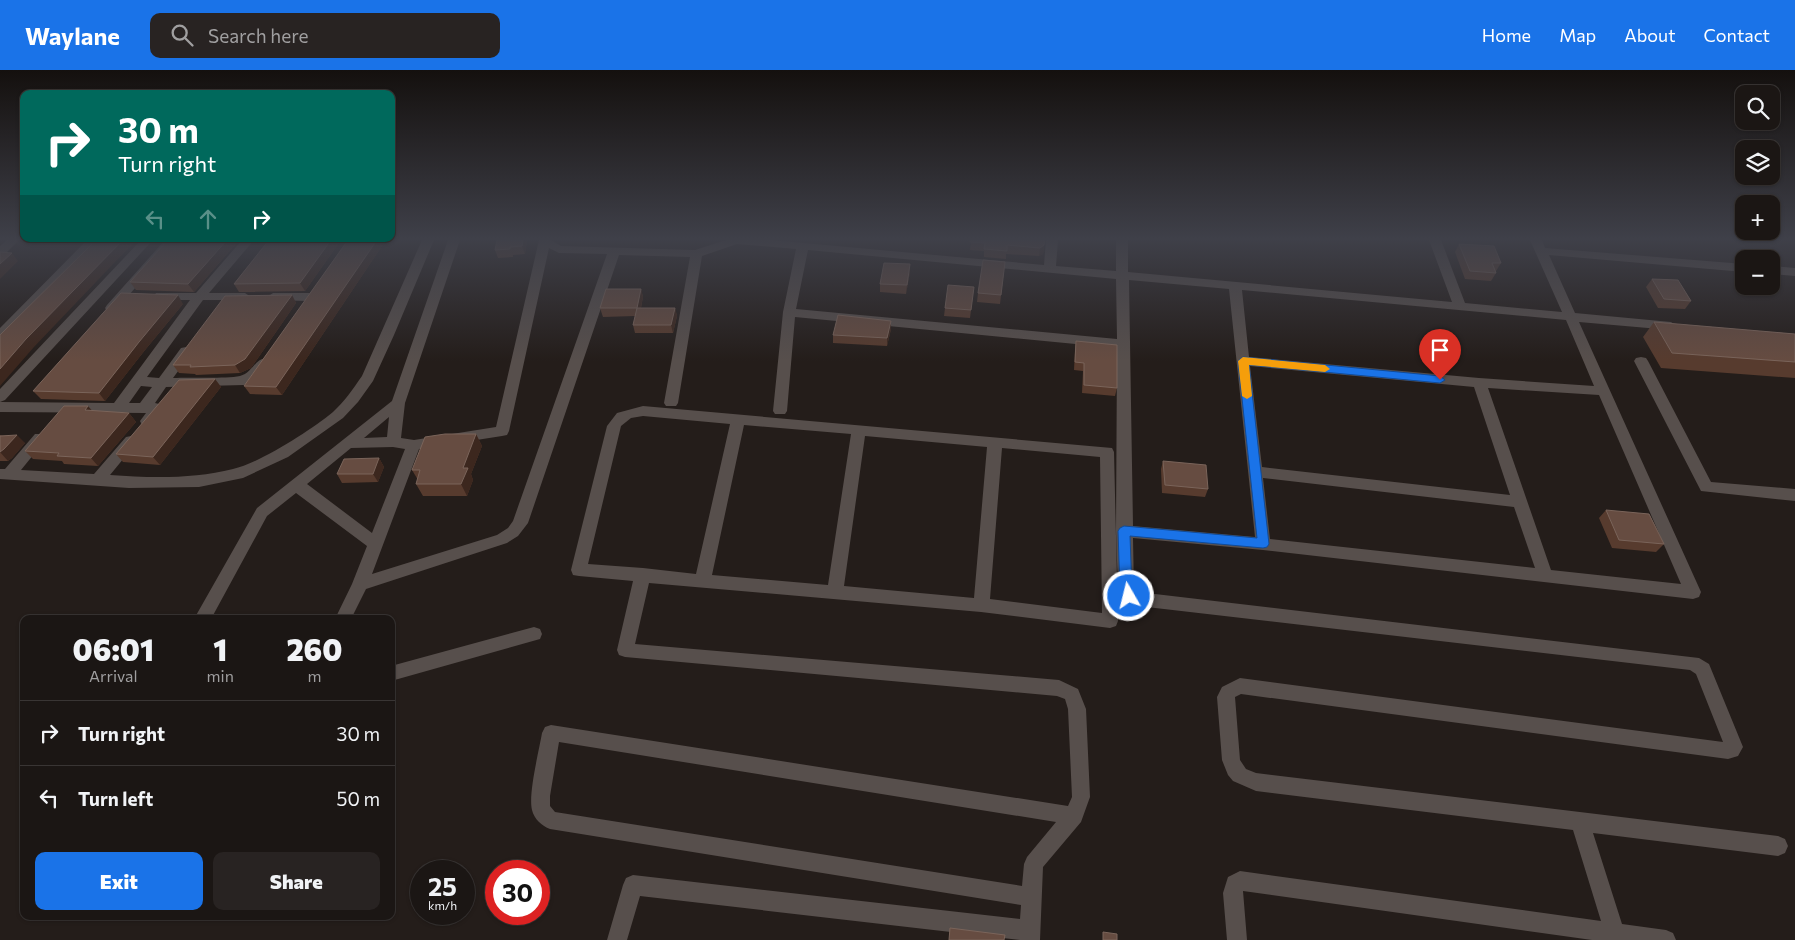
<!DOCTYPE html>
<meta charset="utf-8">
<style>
:root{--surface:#1b1614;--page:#282322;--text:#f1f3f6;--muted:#a09fa0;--line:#393534;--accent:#1a73e8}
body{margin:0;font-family:Commissioner,sans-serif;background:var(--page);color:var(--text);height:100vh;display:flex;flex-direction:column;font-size:19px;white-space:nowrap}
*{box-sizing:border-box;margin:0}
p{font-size:16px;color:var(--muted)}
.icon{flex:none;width:28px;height:28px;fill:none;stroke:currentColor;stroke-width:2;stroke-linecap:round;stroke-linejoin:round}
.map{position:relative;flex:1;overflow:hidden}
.side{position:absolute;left:20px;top:545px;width:375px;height:305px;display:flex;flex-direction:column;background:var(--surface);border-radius:10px;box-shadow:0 1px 4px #0004,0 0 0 1px var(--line)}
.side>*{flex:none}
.guide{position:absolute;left:20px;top:20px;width:375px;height:152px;border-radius:10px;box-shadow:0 1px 4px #0004,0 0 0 1px var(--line);background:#00695c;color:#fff;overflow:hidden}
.fabs{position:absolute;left:1735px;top:15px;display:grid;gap:10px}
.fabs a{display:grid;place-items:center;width:45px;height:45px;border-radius:10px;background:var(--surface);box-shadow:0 1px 4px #0004,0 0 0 1px var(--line);font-size:25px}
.speed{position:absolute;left:410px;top:790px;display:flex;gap:10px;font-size:25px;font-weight:700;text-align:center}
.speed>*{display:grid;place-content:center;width:65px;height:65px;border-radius:50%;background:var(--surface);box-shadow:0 1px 4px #0004,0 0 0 1px var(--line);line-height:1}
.speed small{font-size:12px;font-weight:400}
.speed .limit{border:8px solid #d22;background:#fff;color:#111}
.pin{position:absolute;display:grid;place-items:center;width:42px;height:42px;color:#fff;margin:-51px -21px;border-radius:50% 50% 50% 0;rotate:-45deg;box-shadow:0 0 5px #0007}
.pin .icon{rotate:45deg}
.me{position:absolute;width:55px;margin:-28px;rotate:352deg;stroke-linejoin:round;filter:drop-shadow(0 0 4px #0008)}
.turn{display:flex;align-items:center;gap:18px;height:105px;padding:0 15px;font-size:22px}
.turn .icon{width:65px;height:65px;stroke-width:2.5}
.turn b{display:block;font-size:35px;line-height:42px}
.lanes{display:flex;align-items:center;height:48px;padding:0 15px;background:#0003;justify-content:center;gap:25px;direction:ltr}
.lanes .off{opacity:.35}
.eta{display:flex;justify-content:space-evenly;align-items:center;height:85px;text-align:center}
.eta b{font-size:30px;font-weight:800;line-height:35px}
.primary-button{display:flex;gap:10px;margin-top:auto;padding:10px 15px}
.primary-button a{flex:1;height:58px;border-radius:10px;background:var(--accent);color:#fff;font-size:20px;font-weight:800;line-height:58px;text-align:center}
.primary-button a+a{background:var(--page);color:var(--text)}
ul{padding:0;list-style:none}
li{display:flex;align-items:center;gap:15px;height:65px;padding:0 15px;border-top:1px solid var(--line)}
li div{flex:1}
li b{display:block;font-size:19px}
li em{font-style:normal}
header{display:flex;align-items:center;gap:30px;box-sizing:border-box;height:70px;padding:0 25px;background:var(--accent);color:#fff}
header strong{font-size:24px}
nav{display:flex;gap:28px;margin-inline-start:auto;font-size:18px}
.search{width:350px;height:45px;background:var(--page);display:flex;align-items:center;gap:12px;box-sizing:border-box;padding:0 18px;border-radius:10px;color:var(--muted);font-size:19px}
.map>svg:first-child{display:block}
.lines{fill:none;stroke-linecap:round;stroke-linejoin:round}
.minor{fill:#574f4c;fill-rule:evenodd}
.wall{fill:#573b2e}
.shaded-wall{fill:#3c271e}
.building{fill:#664c41;stroke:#7a645a}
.route{fill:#1a73e8;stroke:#114b97}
.slow{fill:#f59e0b}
</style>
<header>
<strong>Waylane</strong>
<div class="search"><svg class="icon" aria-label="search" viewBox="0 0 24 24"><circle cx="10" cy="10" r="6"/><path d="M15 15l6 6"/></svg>Search here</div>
<nav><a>Home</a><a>Map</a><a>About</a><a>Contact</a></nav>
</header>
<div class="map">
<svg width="1795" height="870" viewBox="0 0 1795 870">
<rect width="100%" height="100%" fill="#241d1a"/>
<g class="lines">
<path class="minor" d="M 7,170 L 19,170 L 4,185 L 0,186 L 0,176 Z
M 87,170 L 99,170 L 13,262 L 0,268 L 0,258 Z
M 141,170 L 153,170 L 5,330 L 0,332 L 0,319 Z
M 165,170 L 177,170 L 115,241 L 107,241 L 105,238 L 107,235 Z
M 242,170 L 254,170 L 209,223 L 245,223 L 251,227 L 249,230 L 203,230 L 147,307 L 159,308 L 181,278 L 186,277 L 193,281 L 173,308 C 191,307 225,309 240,306 C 253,303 256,285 269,289 L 271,292 L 262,305 L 244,315 L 166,317 L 155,333 L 163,335 L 165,338 C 160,347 153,358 142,355 L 140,351 L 146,343 L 0,342 L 0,332 L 114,333 L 190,230 L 160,230 L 154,226 L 156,223 L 196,223 ZM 141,316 L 152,317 L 140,333 L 129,333 Z
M 422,170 L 434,170 L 394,265 L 373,311 L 358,332 L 343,348 L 288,387 L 243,408 L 199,417 L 129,418 L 0,409 L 0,399 L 5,399 L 35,364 L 45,364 L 47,368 L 21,400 L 94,404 L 126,367 L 131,366 L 136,367 L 138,371 L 110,405 C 151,408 194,409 233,399 C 260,393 311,360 333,342 C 344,332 353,319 362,306 Z
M 448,170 L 460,170 L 405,333 L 401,368 L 414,370 L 496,357 L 539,170 L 551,170 L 561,176 L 695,180 L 726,170 L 771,170 L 1044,195 L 1046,170 L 1058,170 L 1056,196 L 1116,201 L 1116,170 L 1128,170 L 1128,202 L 1452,232 L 1429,170 L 1441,170 L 1465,233 L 1562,242 L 1530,170 L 1542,170 L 1545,178 L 1744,194 L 1744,202 L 1549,185 L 1575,243 L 1671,252 L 1677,256 L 1671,260 L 1579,252 L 1701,522 L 1699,527 L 1693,529 L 1263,480 L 1133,468 L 1134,520 L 1138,522 L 1699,588 L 1709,594 L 1743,677 L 1738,686 L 1728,689 L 1241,624 L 1235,627 L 1240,690 L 1246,699 L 1256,703 L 1778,766 L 1785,769 L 1788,776 L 1785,783 L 1778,786 L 1593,763 L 1622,854 L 1666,860 L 1673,863 L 1676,870 L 1592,870 L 1243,821 L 1247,870 L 1227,870 L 1223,823 L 1228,807 L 1240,801 L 1601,851 L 1573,760 L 1256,721 L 1233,711 L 1228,705 L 1222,690 L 1217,627 L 1222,617 L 1240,608 L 1723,672 L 1696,604 L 1690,600 L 1138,536 L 1123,531 L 1118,520 L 1116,461 L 1117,278 L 795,247 L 787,341 L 785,344 L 775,344 L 773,341 L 783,242 L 796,179 L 737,174 L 702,186 L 678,333 L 676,336 L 666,336 L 664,333 L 690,187 L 619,185 L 528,453 L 518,466 L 507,473 L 366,519 L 351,549 L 335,549 L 352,514 L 367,476 L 296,423 L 267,446 L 211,549 L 194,549 L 257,438 L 392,331 ZM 549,178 L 559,183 L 607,184 L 513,451 L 508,458 L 497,465 L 372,504 L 419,379 L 502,366 L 507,365 L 509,361 ZM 808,180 L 1116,209 L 1117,269 L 796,239 ZM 1129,210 L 1229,219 L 1255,467 L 1133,456 ZM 1242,220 L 1566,250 L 1594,316 L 1479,308 L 1249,287 ZM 1250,296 L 1474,317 L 1510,425 L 1262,397 ZM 1488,318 L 1599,325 L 1681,514 L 1551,500 ZM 389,347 L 387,367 L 364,368 ZM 393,377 L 405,379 L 372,463 L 307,414 L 351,378 ZM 1263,408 L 1514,437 L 1535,498 L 1270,469 Z
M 1771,196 L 1795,198 L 1795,206 L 1771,204 Z
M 273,223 L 309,223 L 315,227 L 309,231 L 269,230 L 267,227 Z
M 1641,287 L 1646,288 L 1648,291 L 1711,412 L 1795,419 L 1795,431 L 1701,421 L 1634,291 L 1636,288 Z
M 643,336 L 1112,378 L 1114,382 L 1118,551 L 1116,556 L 1110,558 L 981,542 L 649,513 L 635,574 L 1059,610 L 1078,619 L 1086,639 L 1090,727 L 1081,752 L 1043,797 L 1040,870 L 1020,870 L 640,826 L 627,870 L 607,870 L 623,815 L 626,808 L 633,805 L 1020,849 L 1021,835 L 550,759 C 542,756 534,749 532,740 C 528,724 539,681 542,663 L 545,657 L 551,655 L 1068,736 L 1072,727 L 1068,639 L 1065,629 L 1057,626 L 625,587 L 619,585 L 617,580 L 633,511 L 579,506 L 573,505 L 571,500 L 607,356 L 617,343 ZM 643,346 L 730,354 L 696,504 L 643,498 L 588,494 L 621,356 L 631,348 ZM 744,355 L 851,364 L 828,515 L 712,505 ZM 865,366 L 987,377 L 974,528 L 844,516 ZM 1002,378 L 1100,387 L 1102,543 L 990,529 ZM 559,672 L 1056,752 L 1027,787 L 1024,794 L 1022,816 L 555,742 L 550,736 L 550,726 Z
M 534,557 L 540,559 L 542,564 L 540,569 L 391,611 L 391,596 Z"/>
</g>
<path class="wall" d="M 168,170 L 239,170 L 194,222 L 136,220 L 130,212 Z
M 269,170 L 341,170 L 305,221 L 239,222 L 234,214 Z
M 348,170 L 386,170 L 282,325 L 250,324 L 244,316 Z
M 497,170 L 527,170 L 525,184 L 513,185 L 513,187 L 498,188 L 495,180 Z
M 971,170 L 1045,170 L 1043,184 L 1039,186 L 1006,184 L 1006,189 L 984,187 L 984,181 L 970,180 Z
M 1459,174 L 1501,193 L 1496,201 L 1495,201 L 1496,203 L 1491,211 L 1465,209 L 1455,182 Z
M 1005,192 L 1000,234 L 977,232 L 978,223 Z
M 910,202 L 906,224 L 880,222 L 880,214 Z
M 1652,209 L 1691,231 L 1685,239 L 1658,238 L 1646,217 Z
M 974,217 L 970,248 L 944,246 L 945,238 Z
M 641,219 L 643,227 L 641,238 L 675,238 L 677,246 L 673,263 L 635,263 L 633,255 L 635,246 L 603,247 L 600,238 Z
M 292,225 L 296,233 L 251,298 L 240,303 L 196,305 L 195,304 L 179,303 L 173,295 Z
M 183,234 L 145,280 L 105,331 L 41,329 L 33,321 Z
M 1654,252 L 1795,264 L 1795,308 L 1661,298 L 1643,267 Z
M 891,259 L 887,276 L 833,273 L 833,265 Z
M 1076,271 L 1117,318 L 1115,326 L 1082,323 L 1083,301 L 1074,300 L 1075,279 Z
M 215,309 L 221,317 L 160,395 L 123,392 L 116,384 Z
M 92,341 L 129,343 L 136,352 L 98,396 L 64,394 L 62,391 L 33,389 L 25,381 Z
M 476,364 L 482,376 L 471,404 L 473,410 L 467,426 L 423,426 L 416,414 L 418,410 L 412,400 Z
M 0,365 L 25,373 L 12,388 L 8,391 L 0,391 Z
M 379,388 L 384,397 L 378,412 L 342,413 L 337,404 Z
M 1163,391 L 1208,419 L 1205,427 L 1162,423 L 1161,399 Z
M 1606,440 L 1664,474 L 1656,482 L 1612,478 L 1599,448 Z"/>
<path class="shaded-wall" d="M 123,170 L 137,170 L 116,191 L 34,277 L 0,316 L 0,299 L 26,269 Z
M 227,170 L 239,170 L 194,222 L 188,214 Z
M 331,170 L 341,170 L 305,221 L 300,213 Z
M 377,170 L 386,170 L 282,325 L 276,317 Z
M 523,170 L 527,170 L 525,184 L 522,176 Z
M 1045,170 L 1043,184 L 1039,186 L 1040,178 Z
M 12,183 L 18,191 L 0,209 L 0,194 Z
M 910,194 L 910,202 L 906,224 L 907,215 Z
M 641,219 L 643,227 L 639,246 L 637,238 Z
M 178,225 L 183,234 L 145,280 L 105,331 L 99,323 L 139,272 Z
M 292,225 L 296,233 L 251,298 L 240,303 L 235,295 Z
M 675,238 L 677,246 L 673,263 L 671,255 Z
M 891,251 L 891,259 L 887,276 L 887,268 Z
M 215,309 L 221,317 L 160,395 L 153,387 Z
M 88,336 L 95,344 L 85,340 Z
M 129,343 L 136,352 L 98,396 L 91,388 Z
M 476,364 L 482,376 L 471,404 L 473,410 L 467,426 L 461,414 L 463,398 Z
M 17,365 L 25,373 L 12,388 L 8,391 L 0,382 Z
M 379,388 L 384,397 L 378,412 L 373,404 Z"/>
<path class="building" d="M 96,170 L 123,170 L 26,269 L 0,299 L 0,265 Z
M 168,170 L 227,170 L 188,214 L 130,212 Z
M 269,170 L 331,170 L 300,213 L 234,214 Z
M 348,170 L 377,170 L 276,317 L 244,316 Z
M 497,170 L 523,170 L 522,176 L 510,177 L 510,179 L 495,180 Z
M 971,170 L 1045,170 L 1044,175 L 1040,178 L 1007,175 L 1007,181 L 984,179 L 985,173 L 970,172 Z
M 1459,174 L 1494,176 L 1501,193 L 1492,193 L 1496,203 L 1470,201 Z
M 0,182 L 12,183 L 0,194 Z
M 983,190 L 1005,192 L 1001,225 L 978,223 Z
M 884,193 L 910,194 L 907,215 L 880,214 Z
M 1652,209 L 1678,210 L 1691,231 L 1664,229 Z
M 948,215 L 974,217 L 971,240 L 945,238 Z
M 606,219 L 641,219 L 637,238 L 600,238 Z
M 121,223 L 178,225 L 139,272 L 99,323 L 33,321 Z
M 292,225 L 245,289 L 235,295 L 190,297 L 191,295 L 173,295 L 225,226 Z
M 637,238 L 675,238 L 671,255 L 633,255 Z
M 838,245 L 891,251 L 887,268 L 833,265 Z
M 1654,252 L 1795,264 L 1795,292 L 1672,283 Z
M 1076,271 L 1117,275 L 1117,318 L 1084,315 L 1084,293 L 1075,292 Z
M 215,309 L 153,387 L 116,384 L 179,310 Z
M 64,336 L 88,336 L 85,340 L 129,343 L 91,388 L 57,386 L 59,383 L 25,381 Z
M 445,364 L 476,364 L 463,398 L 468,398 L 461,414 L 416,414 L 420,400 L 412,400 L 425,367 Z
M 17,365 L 4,379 L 0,382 L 0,366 Z
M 379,388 L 373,404 L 337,404 L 344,389 Z
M 1163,391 L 1206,395 L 1208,419 L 1165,415 Z
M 1606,440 L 1649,444 L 1664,474 L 1619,470 Z
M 950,858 L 1005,865 L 1004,870 L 949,870 Z
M 1103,862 L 1117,864 L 1117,870 L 1103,870 Z"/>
<linearGradient id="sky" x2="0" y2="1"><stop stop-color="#14100e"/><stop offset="0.58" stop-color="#3f4049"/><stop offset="1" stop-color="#3f4049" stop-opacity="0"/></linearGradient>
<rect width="1795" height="291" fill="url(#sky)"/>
<path class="route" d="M 1243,287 L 1440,306 L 1445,310 L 1440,313 L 1249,295 L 1269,474 L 1267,477 L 1263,478 L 1130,466 L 1132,520 L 1135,526 L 1133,529 L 1125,529 L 1120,520 L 1118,461 L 1120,458 L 1124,456 L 1257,468 L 1238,291 Z"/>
<path class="slow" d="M 1243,287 L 1325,295 L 1330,299 L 1325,302 L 1249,295 L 1252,326 L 1247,329 L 1242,326 L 1238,291 Z"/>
</svg>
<div class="fabs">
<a><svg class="icon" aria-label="search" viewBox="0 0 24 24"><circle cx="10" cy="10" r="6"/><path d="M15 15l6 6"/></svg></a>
<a><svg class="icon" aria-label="layers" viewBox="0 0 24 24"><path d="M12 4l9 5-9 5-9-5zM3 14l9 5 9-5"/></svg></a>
<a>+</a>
<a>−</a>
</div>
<div class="speed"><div>25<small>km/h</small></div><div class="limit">30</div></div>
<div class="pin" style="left:1440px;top:310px;background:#d93025"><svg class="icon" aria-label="arrive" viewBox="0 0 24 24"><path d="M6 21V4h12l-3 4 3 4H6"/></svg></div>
<svg class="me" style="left:1129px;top:526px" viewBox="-20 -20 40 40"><circle r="17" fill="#1a73e8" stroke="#fff" stroke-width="3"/><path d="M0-11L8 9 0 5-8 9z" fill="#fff"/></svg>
<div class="guide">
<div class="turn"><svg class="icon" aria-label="right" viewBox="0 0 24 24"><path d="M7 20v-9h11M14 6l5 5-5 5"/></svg><div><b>30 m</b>Turn right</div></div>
<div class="lanes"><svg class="icon off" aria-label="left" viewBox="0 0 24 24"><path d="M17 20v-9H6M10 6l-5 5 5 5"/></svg><svg class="icon off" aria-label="ahead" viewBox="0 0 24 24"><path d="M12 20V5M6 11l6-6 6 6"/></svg><svg class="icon" aria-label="right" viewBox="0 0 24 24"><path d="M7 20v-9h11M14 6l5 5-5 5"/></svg></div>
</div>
<section class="side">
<div class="eta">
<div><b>06:01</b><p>Arrival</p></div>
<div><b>1</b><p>min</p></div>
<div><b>260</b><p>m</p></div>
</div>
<ul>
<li><svg class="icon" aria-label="right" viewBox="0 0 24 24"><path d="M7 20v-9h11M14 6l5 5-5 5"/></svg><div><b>Turn right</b></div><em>30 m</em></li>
<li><svg class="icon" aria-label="left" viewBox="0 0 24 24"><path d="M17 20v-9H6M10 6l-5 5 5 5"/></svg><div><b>Turn left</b></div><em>50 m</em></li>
</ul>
<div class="primary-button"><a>Exit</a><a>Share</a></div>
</section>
</div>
